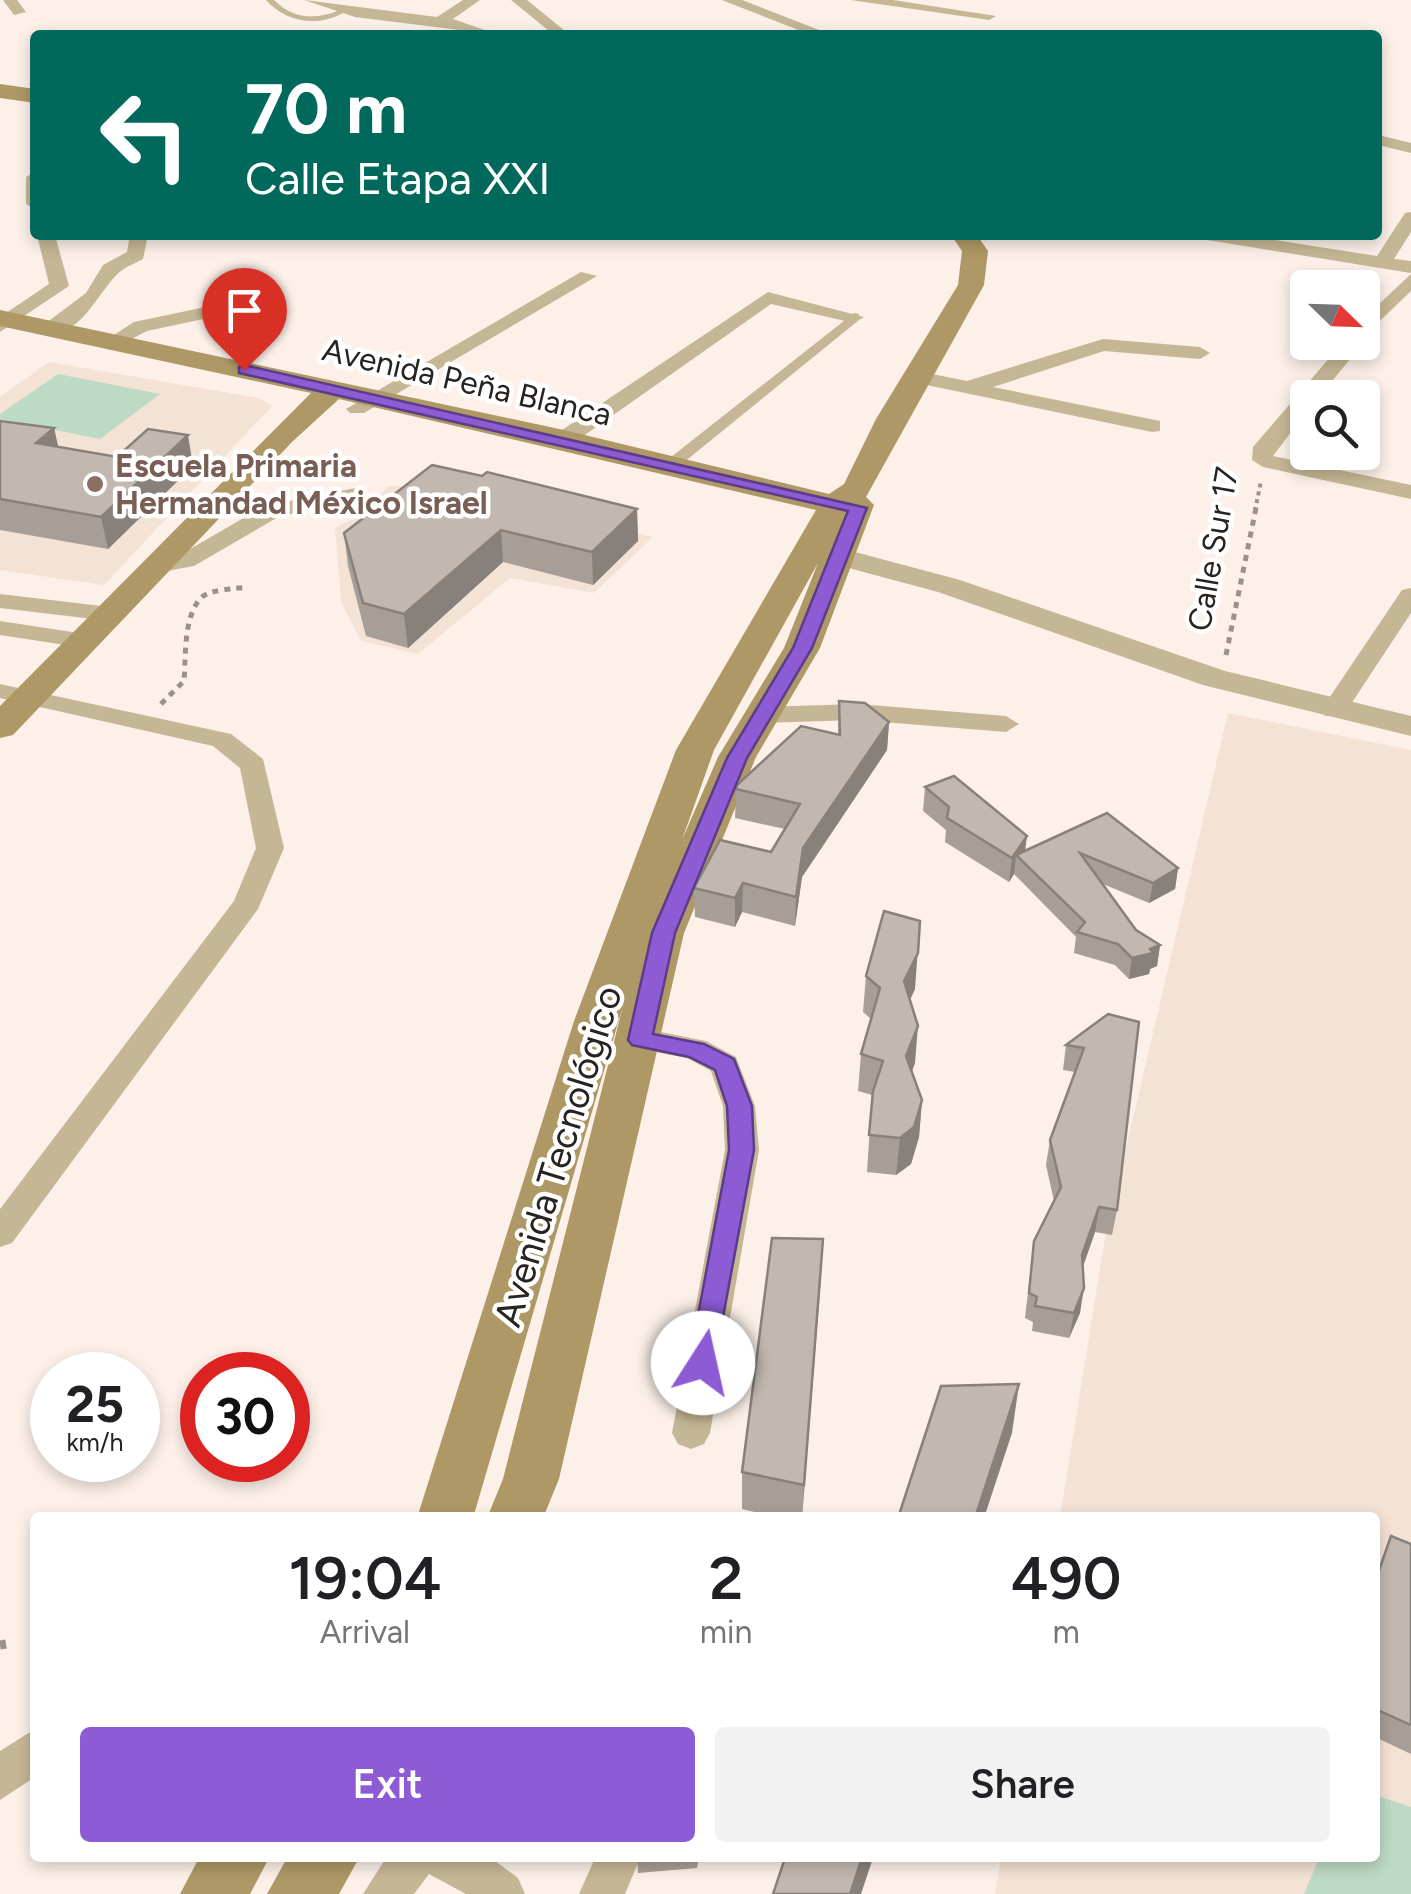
<!DOCTYPE html>
<meta charset="utf-8">
<style>
:root{--surface:#fff;--page:#f2f2f2;--text:#202124;--muted:#757577;--accent:#8d5cd5}
body{margin:0;font-family:Figtree,sans-serif;background:var(--page);color:var(--text);height:100vh;display:flex;flex-direction:column;font-size:38px;white-space:nowrap}
*{box-sizing:border-box;margin:0}
p{font-size:32px;color:var(--muted)}
.icon{flex:none;width:55px;height:55px;fill:none;stroke:currentColor;stroke-width:2;stroke-linecap:round;stroke-linejoin:round}
.map{position:relative;flex:1;overflow:hidden}
.details{position:absolute;left:30px;top:1512px;width:1350px;height:350px;display:flex;flex-direction:column;background:var(--surface);border-radius:10px;box-shadow:0 5px 15px #0003}
.details>*{flex:none}
.top-card{position:absolute;left:30px;top:30px;width:1352px;height:210px;border-radius:10px;box-shadow:0 5px 15px #0003;background:#00695c;color:#fff;overflow:hidden}
.needle{width:65px;rotate:113deg}
.buttons{position:absolute;left:1290px;top:270px;display:grid;gap:20px}
.buttons a{display:grid;place-items:center;width:90px;height:90px;border-radius:10px;background:var(--surface);box-shadow:0 5px 15px #0003;font-size:50px}
.speed{position:absolute;left:30px;top:1352px;display:flex;gap:20px;font-size:50px;font-weight:700;text-align:center}
.speed>*{display:grid;place-content:center;width:130px;height:130px;border-radius:50%;background:var(--surface);box-shadow:0 5px 15px #0003;line-height:1}
.speed small{font-size:25px;font-weight:400}
.speed .limit{border:15px solid #d22;background:#fff;color:#111}
.pin{position:absolute;display:grid;place-items:center;width:85px;height:85px;color:#fff;margin:-102px -42px;border-radius:50% 50% 50% 0;rotate:-45deg;box-shadow:0 0 10px #0007}
.pin .icon{rotate:45deg}
.me{position:absolute;width:110px;margin:-55px;rotate:10deg;stroke-linejoin:round;filter:drop-shadow(0 0 8px #0008)}
.turn{display:flex;align-items:center;gap:35px;height:210px;padding:0 50px;font-size:45px}
.turn .icon{width:130px;height:130px;stroke-width:2.5}
.turn b{display:block;font-size:70px;line-height:85px}
.eta{display:flex;justify-content:space-evenly;align-items:center;height:170px;text-align:center}
.eta b{font-size:60px;font-weight:600;line-height:70px}
.cta{display:flex;gap:20px;margin-top:auto;padding:20px 50px}
.cta a{flex:1;height:115px;border-radius:10px;background:var(--accent);color:#fff;font-size:40px;font-weight:600;line-height:115px;text-align:center}
.cta a+a{background:var(--page);color:var(--text)}
.map>svg:first-child{display:block}
.built{fill:#f4e2d5}
.green{fill:#bddac5}
.lines{fill:none;stroke-linecap:round;stroke-linejoin:round}
.path-far2{stroke:#9a918c;stroke-width:4;stroke-dasharray:4 4;stroke-linecap:butt}
.path-far1{stroke:#9a918c;stroke-width:5;stroke-dasharray:6 6;stroke-linecap:butt}
.path{stroke:#9a918c;stroke-width:9;stroke-dasharray:10 10;stroke-linecap:butt}
.service{fill:#c5b695;fill-rule:evenodd}
.pedestrian{fill:#c5b695;fill-rule:evenodd}
.minor{fill:#c5b695;fill-rule:evenodd}
.tertiary{fill:#c5b695;fill-rule:evenodd}
.secondary{fill:#ae9865;fill-rule:evenodd}
.wall{fill:#a79e97}
.shaded-wall{fill:#88817b}
.building{fill:#c2b8b0;stroke:#88817b;stroke-width:2.5}
.route{fill:#8d5cd5;stroke:#5c3c8a;stroke-width:2.5}
.education-dot{fill:#8d6e63;stroke:#fff;stroke-width:4}
.labels{text-anchor:middle;stroke-width:9;stroke-linejoin:round;paint-order:stroke}
.far-street-label{font-size:32px;fill:#272320;stroke:#fff}
.far-education-label{font-size:32px;font-weight:bold;fill:#785e54;stroke:#fff;text-anchor:start}
.street-label{font-size:38px;fill:#272320;stroke:#fff}
</style>
<div class="map">
<svg width="1411" height="1894" viewBox="0 0 1411 1894">
<rect width="100%" height="100%" fill="#fcf0e9"/>
<path class="built" d="M 49,362 L 259,398 L 272,406 L 104,585 L 0,570 L 0,397 Z
M 388,486 L 449,489 L 653,537 L 594,593 L 510,578 L 418,654 L 361,641 L 341,602 L 335,528 L 364,513 Z
M 1228,713 L 1411,750 L 1411,1894 L 995,1894 L 1001,1858 L 1375,1858 L 1375,1518 L 1060,1517 L 1105,1238 Z"/>
<path class="green" d="M 58,374 L 160,394 L 100,439 L 0,419 L 0,414 Z
M 1375,1795 L 1411,1807 L 1411,1894 L 1304,1894 L 1319,1858 L 1375,1858 Z"/>
<g class="lines">
<path class="path-far2" d="M 1255,511 L 1261,481"/>
<path class="path-far1" d="M 1226,655 L 1256,508
M 161,704 L 184,681 C 186,657 183,615 202,597 C 211,589 236,589 248,587"/>
<path class="path" d="M 0,1645 L 6,1644"/>
<path class="service" d="M 266,0 L 274,0 C 294,20 317,20 342,9 L 346,11 C 320,28 286,23 266,0 Z"/>
<path class="pedestrian" d="M 854,313 L 859,314 L 859,320 L 678,467 L 666,467 L 666,461 Z"/>
<path class="minor" d="M 3,0 L 17,0 L 26,12 L 14,15 Z
M 304,0 L 437,17 L 463,0 L 480,0 L 453,19 L 499,35 L 355,17 Z
M 511,0 L 527,0 L 570,35 L 554,35 Z
M 722,0 L 742,0 L 832,35 L 811,35 Z
M 851,0 L 893,0 L 996,16 L 989,20 Z
M 1378,135 L 1411,143 L 1411,153 L 1378,145 Z
M 35,172 L 35,209 L 26,204 L 26,177 Z
M 1411,212 L 1411,232 L 1394,259 L 1411,261 L 1411,273 L 1207,240 L 1198,235 L 1242,235 L 1377,256 L 1405,213 Z
M 37,235 L 55,235 L 69,286 L 0,332 L 0,317 L 49,284 Z
M 130,235 L 148,235 L 143,259 C 136,263 127,266 121,271 C 99,288 81,341 42,334 L 42,326 L 86,293 L 103,265 L 127,252 Z
M 355,235 L 376,235 L 367,240 Z
M 581,272 L 597,276 L 364,413 L 350,413 L 346,409 Z
M 1411,274 L 1411,291 L 1362,338 L 1362,320 Z
M 768,292 L 864,317 L 854,323 L 771,304 L 572,444 L 556,444 L 556,434 Z
M 215,305 L 222,307 L 222,315 L 147,331 L 110,350 L 100,344 L 134,322 Z
M 1103,339 L 1200,347 L 1210,353 L 1200,359 L 1104,351 L 993,387 L 1160,421 L 1160,431 L 1152,432 L 917,383 L 907,377 L 917,371 L 967,381 Z
M 1362,340 L 1364,342 L 1361,346 L 1318,398 L 1308,398 L 1308,410 L 1273,456 L 1411,485 L 1411,499 L 1263,467 L 1252,460 L 1253,447 L 1343,342 Z
M 356,488 L 367,495 L 364,500 L 280,516 L 194,566 L 156,573 L 144,566 L 148,561 L 178,556 L 264,506 Z
M 1411,588 L 1411,613 L 1347,710 L 1343,716 L 1325,716 L 1321,710 L 1402,590 Z
M 0,594 L 110,607 L 122,614 L 110,621 L 0,608 Z
M 0,621 L 85,634 L 97,641 L 85,648 L 0,635 Z
M 0,684 L 231,734 L 263,759 L 284,848 L 258,909 L 12,1243 L 0,1247 L 0,1209 L 234,901 L 256,848 L 240,768 L 213,746 L 0,698 Z
M 858,704 L 1006,716 L 1019,724 L 1006,732 L 858,720 L 762,723 L 749,715 L 762,707 Z
M 640,1028 L 706,1041 L 736,1057 L 755,1106 L 759,1150 L 710,1433 L 704,1444 L 691,1449 L 678,1444 L 672,1433 L 725,1150 L 723,1106 L 711,1071 L 687,1058 L 629,1047 L 624,1039 L 629,1031 Z
M 35,1729 L 35,1777 L 0,1800 L 0,1751 Z
M 386,1858 L 491,1858 L 518,1878 L 525,1894 L 466,1894 L 429,1874 L 414,1894 L 363,1894 Z
M 595,1858 L 640,1858 L 625,1894 L 579,1894 Z"/>
<path class="tertiary" d="M 840,548 L 960,580 L 1225,671 L 1411,716 L 1411,736 L 1203,685 L 938,592 L 830,563 L 825,557 Z"/>
<path class="secondary" d="M 0,84 L 35,89 L 35,103 L 0,98 Z
M 951,235 L 977,235 L 988,251 L 984,285 L 866,497 L 874,505 L 820,648 L 756,757 L 684,933 L 559,1479 L 543,1518 L 487,1518 L 503,1479 L 623,1006 L 473,1518 L 417,1518 L 574,1021 L 676,750 L 816,510 L 339,399 L 292,442 L 13,735 L 0,738 L 0,706 L 311,393 L 0,326 L 0,310 L 564,430 L 829,494 L 844,484 L 876,419 L 958,285 L 962,251 ZM 818,563 L 784,648 L 718,757 L 682,840 L 714,750 Z
M 199,1858 L 269,1858 L 250,1894 L 180,1894 Z
M 287,1858 L 359,1858 L 339,1894 L 267,1894 Z"/>
</g>
<path class="wall" d="M 0,421 L 54,428 L 58,447 L 117,457 L 193,466 L 108,549 L 0,530 Z
M 637,509 L 638,541 L 593,585 L 503,562 L 408,648 L 366,636 L 348,566 L 344,533 Z
M 839,701 L 889,722 L 887,750 L 802,877 L 795,926 L 742,912 L 735,927 L 695,917 L 694,888 L 771,852 L 785,829 L 735,818 L 736,789 L 838,734 Z
M 925,787 L 1025,851 L 1107,813 L 1178,868 L 1175,889 L 1149,903 L 1103,884 L 1136,930 L 1160,945 L 1157,966 L 1150,969 L 1149,974 L 1129,979 L 1115,965 L 1074,953 L 1076,937 L 1014,874 L 1009,882 L 945,842 L 946,830 L 923,811 Z
M 866,976 L 915,989 L 910,999 L 915,1063 L 912,1071 L 922,1100 L 919,1137 L 911,1164 L 896,1175 L 867,1172 L 872,1095 L 858,1091 L 861,1054 L 871,1019 L 863,1012 Z
M 1108,1014 L 1117,1210 L 1112,1235 L 1095,1232 L 1083,1267 L 1080,1313 L 1069,1338 L 1032,1331 L 1033,1322 L 1025,1318 L 1031,1267 L 1034,1241 L 1054,1201 L 1046,1165 L 1050,1140 L 1075,1072 L 1063,1070 L 1066,1045 Z
M 821,1276 L 802,1518 L 780,1518 L 742,1509 L 742,1472 Z
M 1411,1544 L 1411,1754 L 1375,1737 L 1375,1582 Z
M 637,1858 L 699,1858 L 697,1868 L 638,1873 Z"/>
<path class="shaded-wall" d="M 54,428 L 61,459 L 36,443 Z
M 188,435 L 193,466 L 108,549 L 101,517 Z
M 637,509 L 638,541 L 593,585 L 592,552 Z
M 501,530 L 503,562 L 408,648 L 404,614 Z
M 889,722 L 887,750 L 802,877 L 795,926 L 796,897 L 803,848 Z
M 1027,836 L 1024,860 L 1016,855 L 1014,874 L 1009,882 L 1012,858 Z
M 1178,868 L 1175,889 L 1149,903 L 1153,883 Z
M 743,883 L 742,912 L 735,927 L 735,898 Z
M 920,921 L 915,989 L 902,1017 L 904,981 Z
M 1160,945 L 1157,966 L 1150,969 L 1149,974 L 1129,979 L 1132,958 Z
M 918,1026 L 915,1063 L 903,1093 L 906,1056 Z
M 922,1100 L 919,1137 L 911,1164 L 896,1175 L 900,1138 Z
M 1099,1207 L 1095,1232 L 1078,1280 L 1082,1255 Z
M 823,1239 L 821,1276 L 802,1518 L 804,1485 Z
M 1084,1288 L 1080,1313 L 1069,1338 L 1074,1313 Z
M 1019,1384 L 1012,1433 L 984,1518 L 975,1518 Z
M 862,1858 L 873,1858 L 861,1894 L 850,1894 Z"/>
<path class="building" d="M 0,421 L 54,428 L 36,443 L 117,457 L 148,429 L 188,435 L 101,517 L 0,499 Z
M 432,465 L 482,476 L 487,472 L 637,509 L 592,552 L 501,530 L 404,614 L 363,603 L 344,533 Z
M 839,701 L 865,703 L 889,722 L 803,848 L 796,897 L 743,883 L 735,898 L 694,888 L 720,840 L 771,852 L 800,804 L 736,789 L 737,785 L 801,726 L 840,735 Z
M 954,776 L 1027,836 L 1012,858 L 947,818 L 949,807 L 925,787 Z
M 1107,813 L 1178,868 L 1153,883 L 1080,853 L 1136,930 L 1160,945 L 1150,949 L 1153,953 L 1132,958 L 1118,944 L 1077,932 L 1085,922 L 1016,855 Z
M 884,911 L 920,921 L 918,953 L 904,981 L 918,1026 L 906,1056 L 922,1100 L 914,1127 L 900,1138 L 869,1135 L 873,1091 L 883,1061 L 861,1054 L 880,988 L 866,976 Z
M 1108,1014 L 1139,1022 L 1117,1210 L 1099,1207 L 1082,1255 L 1084,1288 L 1074,1313 L 1035,1306 L 1037,1297 L 1029,1293 L 1034,1241 L 1061,1187 L 1050,1140 L 1084,1048 L 1066,1045 Z
M 772,1238 L 823,1239 L 804,1485 L 742,1472 Z
M 1019,1384 L 975,1518 L 898,1518 L 941,1386 Z
M 1391,1536 L 1411,1544 L 1411,1725 L 1375,1709 L 1375,1582 Z
M 785,1858 L 862,1858 L 850,1894 L 773,1894 Z"/>
<path class="route" d="M 244,365 L 867,508 L 812,648 L 747,758 L 675,933 L 653,1034 L 704,1044 L 734,1059 L 752,1106 L 754,1150 L 713,1371 L 693,1371 L 689,1363 L 729,1150 L 727,1106 L 715,1070 L 689,1057 L 632,1045 L 628,1040 L 652,933 L 727,758 L 793,648 L 848,511 L 239,373 L 239,367 Z"/>
<circle class="education-dot" cx="95" cy="484" r="10"/>
<g class="labels">
<g class="far-street-label">
<text transform="translate(467 382) rotate(13)" y="11">Avenida Peña Blanca</text>
<text transform="translate(1213 549) rotate(-80)" y="11">Calle Sur 17</text>
</g>
<g class="far-education-label">
<text x="115" y="477">Escuela Primaria<tspan x="115" dy="37">Hermandad México Israel</tspan></text>
</g>
<g class="street-label">
<text transform="translate(558 1156) rotate(-73)" y="13">Avenida Tecnológico</text>
</g>
</g>
</svg>
<div class="buttons">
<a><svg class="needle" viewBox="-14 -14 28 28"><path d="M0-13l5 13h-10z" fill="#e53935"/><path d="M0 13l5-13h-10z" fill="#757577"/></svg></a>
<a><svg class="icon" aria-label="search" viewBox="0 0 24 24"><circle cx="10" cy="10" r="6"/><path d="M15 15l6 6"/></svg></a>
</div>
<div class="speed"><div>25<small>km/h</small></div><div class="limit">30</div></div>
<div class="pin" style="left:244px;top:370px;background:#d93025"><svg class="icon" aria-label="arrive" viewBox="0 0 24 24"><path d="M6 21V4h12l-3 4 3 4H6"/></svg></div>
<svg class="me" style="left:703px;top:1363px" viewBox="-20 -20 40 40"><circle r="19" fill="#fff"/><path d="M0-13L10 11 0 6-10 11z" fill="#8d5cd5"/></svg>
<div class="top-card">
<div class="turn"><svg class="icon" aria-label="left" viewBox="0 0 24 24"><path d="M17 20v-9H6M10 6l-5 5 5 5"/></svg><div><b>70 m</b>Calle Etapa XXI</div></div>
</div>
<section class="details">
<div class="eta">
<div><b>19:04</b><p>Arrival</p></div>
<div><b>2</b><p>min</p></div>
<div><b>490</b><p>m</p></div>
</div>
<div class="cta"><a>Exit</a><a>Share</a></div>
</section>
</div>
